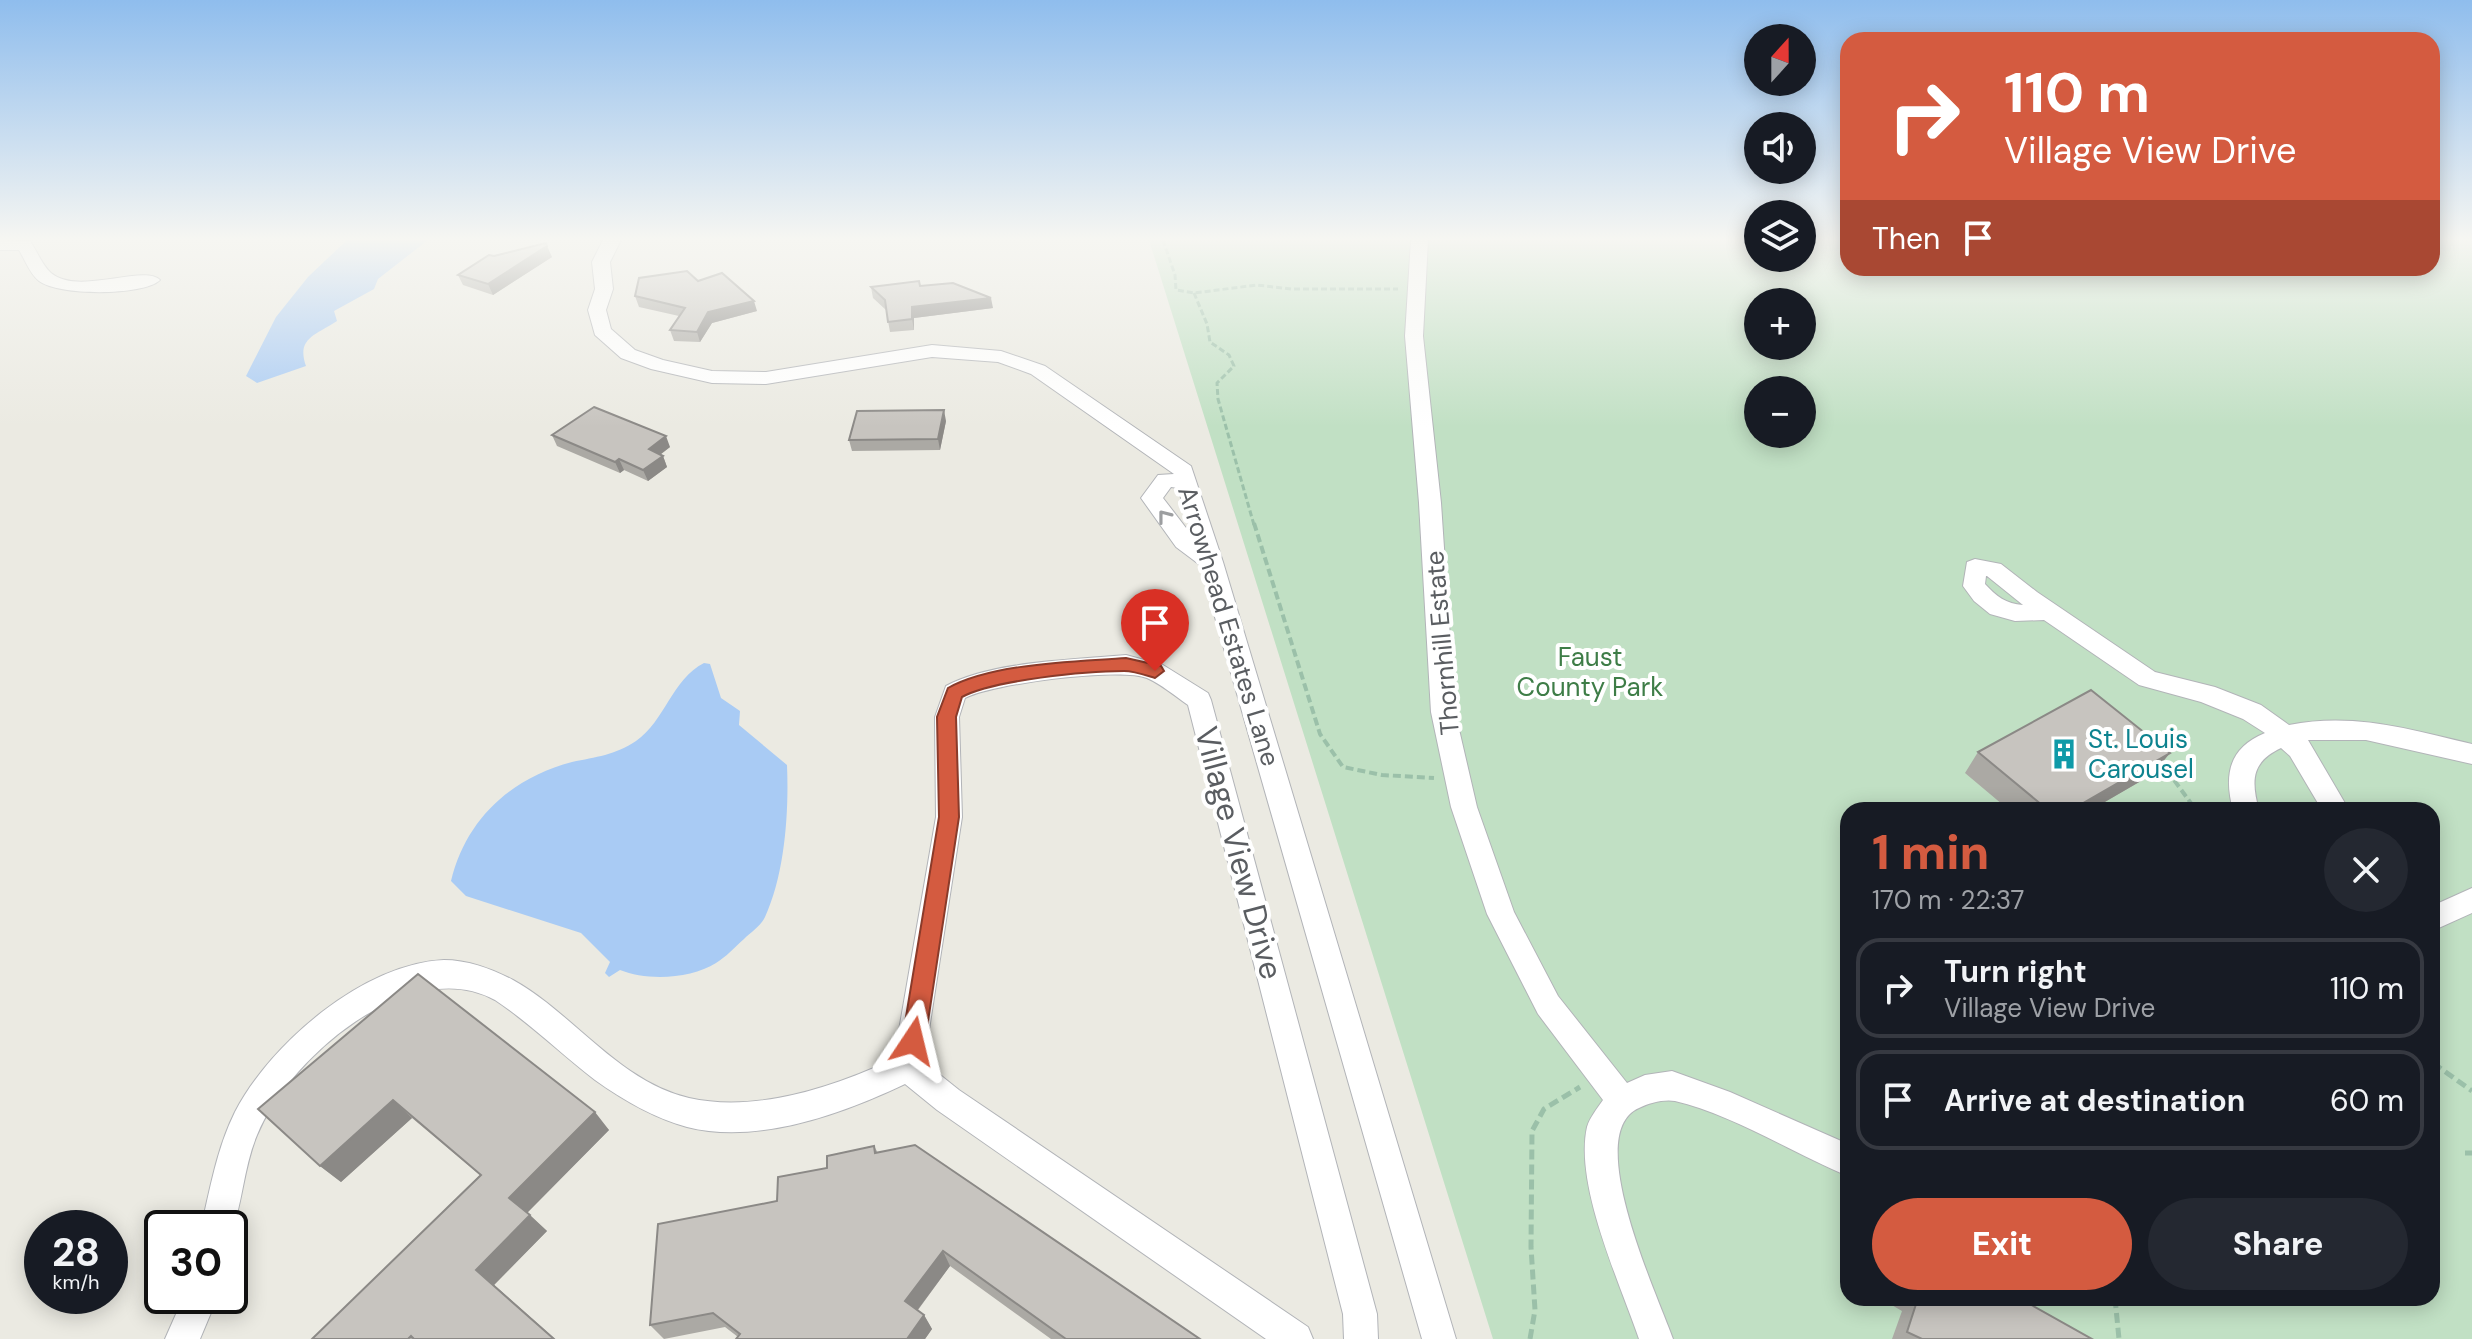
<!DOCTYPE html>
<meta charset="utf-8">
<style>
:root{--surface:#171b24;--page:#242831;--text:#f1f3f6;--muted:#9ea1a6;--line:#363941;--accent:#d45b40}
body{margin:0;font-family:"DM Sans",sans-serif;background:var(--page);color:var(--text);height:100vh;display:flex;flex-direction:column;font-size:30px;white-space:nowrap}
*{box-sizing:border-box;margin:0}
p{font-size:26px;color:var(--muted)}
.icon{flex:none;width:44px;height:44px;fill:none;stroke:currentColor;stroke-width:2;stroke-linecap:round;stroke-linejoin:round}
.map{position:relative;flex:1;overflow:hidden}
.drawer{position:absolute;left:1840px;top:802px;width:600px;height:504px;display:flex;flex-direction:column;background:var(--surface);border-radius:24px;box-shadow:0 4px 20px #0003}
.drawer>*{flex:none}
.banner{position:absolute;left:1840px;top:32px;width:600px;height:244px;border-radius:24px;box-shadow:0 4px 20px #0003;background:#d45b40;color:#fff;overflow:hidden}
.needle{width:52px;rotate:21deg}
.buttons{position:absolute;left:1744px;top:24px;display:grid;gap:16px}
.buttons a{display:grid;place-items:center;width:72px;height:72px;border-radius:50%;background:var(--surface);box-shadow:0 4px 20px #0003;font-size:40px}
.speed{position:absolute;left:24px;top:1210px;display:flex;gap:16px;font-size:40px;font-weight:700;text-align:center}
.speed>*{display:grid;place-content:center;width:104px;height:104px;border-radius:50%;background:var(--surface);box-shadow:0 4px 20px #0003;line-height:1}
.speed small{font-size:20px;font-weight:400}
.speed .limit{border:4px solid #111;border-radius:12px;background:#fff;color:#111}
.pin{position:absolute;display:grid;place-items:center;width:68px;height:68px;color:#fff;margin:-82px -34px;border-radius:50% 50% 50% 0;rotate:-45deg;box-shadow:0 0 8px #0007}
.pin .icon{rotate:45deg}
.me{position:absolute;width:88px;margin:-44px;rotate:10deg;stroke-linejoin:round;filter:drop-shadow(0 0 6px #0008)}
.turn{display:flex;align-items:center;gap:28px;height:168px;padding:0 32px;font-size:36px}
.turn .icon{width:104px;height:104px;stroke-width:2.5}
.turn b{display:block;font-size:56px;line-height:68px}
.then{display:flex;align-items:center;height:76px;padding:0 32px;background:#0003;gap:16px;font-size:30px}
.round{display:grid;place-items:center;flex:none;width:84px;height:84px;border-radius:42px;background:var(--page)}
.overview{display:flex;align-items:center;justify-content:space-between;height:136px;padding:0 32px}
h1{font-size:48px;font-weight:800;line-height:60px;color:var(--accent)}
.action{display:flex;gap:16px;margin-top:auto;padding:16px 32px}
.action a{flex:1;height:92px;border-radius:48px;background:var(--accent);color:#fff;font-size:32px;font-weight:800;line-height:92px;text-align:center}
.action a+a{background:var(--page);color:var(--text)}
ul{padding:0;list-style:none}
li{display:flex;align-items:center;gap:24px;height:100px;margin:0 16px 12px;padding:0 16px;border:4px solid var(--line);border-radius:24px}
li div{flex:1}
li b{display:block;font-size:30px}
li em{font-style:normal}
.map>svg:first-child{display:block}
.green{fill:#c1e0c4;fill-rule:evenodd}
.water{fill:#a9cbf4}
.lines{fill:none;stroke-linecap:round;stroke-linejoin:round}
.minor-casing{stroke:#b2b4b8;stroke-width:2}
.path-far2{stroke:#9bc0a9;stroke-width:3;stroke-dasharray:6 3;stroke-linecap:butt}
.path-far1{stroke:#9bc0a9;stroke-width:4;stroke-dasharray:8 4;stroke-linecap:butt}
.path{stroke:#9bc0a9;stroke-width:5;stroke-dasharray:10 5;stroke-linecap:butt}
.minor{fill:#fff;fill-rule:evenodd}
.wall{fill:#aba9a4}
.shaded-wall{fill:#8b8986}
.building{fill:#c7c4bf;stroke:#8b8986;stroke-width:2}
.oneway{stroke:#9c9ea0}
.route{fill:#d45b40;stroke:#8a3b2a;stroke-width:2}
.labels{text-anchor:middle;stroke-width:8;stroke-linejoin:round;paint-order:stroke}
.street-label{font-size:26px;fill:#5a5d61;stroke:#fff}
.park-label{font-size:26px;fill:#3e7d47;stroke:#fff}
.culture-label{font-size:26px;fill:#0d838f;stroke:#fff;text-anchor:start}
.near-street-label{font-size:32px;fill:#5a5d61;stroke:#fff}
</style>
<div class="map">
<svg width="2472" height="1339" viewBox="0 0 2472 1339">
<rect width="100%" height="100%" fill="#ebeae2"/>
<path class="green" d="M 1149,240 L 1758,240 L 1758,258 L 1802,258 L 1802,240 L 1848,240 L 1848,268 L 2432,268 L 2432,240 L 2472,240 L 2472,1339 L 1493,1339 ZM 1758,302 L 1802,302 L 1802,346 L 1758,346 ZM 1758,390 L 1802,390 L 1802,434 L 1758,434 ZM 1848,810 L 2432,810 L 2432,1298 L 1848,1298 Z"/>
<path class="water" d="M 347,240 L 428,240 L 378,279 L 374,289 L 334,311 L 337,321 C 316,335 296,338 306,366 L 257,383 L 246,376 L 276,317 L 308,277 Z
M 704,663 L 710,664 L 721,698 L 740,711 L 739,725 L 787,765 C 789,812 785,874 765,917 C 761,926 751,932 744,939 C 735,947 726,957 716,963 C 691,979 647,981 620,970 L 609,977 L 605,973 L 610,962 L 581,933 L 466,896 L 451,881 C 466,819 511,778 572,762 C 596,757 615,755 636,741 C 665,721 672,679 704,663 Z"/>
<g class="lines">
<g class="minor-casing">
<path id="minor" d="M 0,240 L 30,241 C 37,251 42,265 51,273 C 78,296 144,264 160,280 C 144,296 58,296 39,281 C 30,274 25,260 19,250 L 0,250 Z
M 603,240 L 621,240 L 610,262 L 613,289 L 606,310 L 611,329 L 635,350 L 663,360 L 712,371 L 766,372 L 932,345 L 1001,351 L 1045,366 L 1191,466 L 1223,562 L 1456,1339 L 1422,1339 L 1200,565 L 1176,547 L 1141,498 L 1158,475 L 1174,474 L 1031,374 L 998,362 L 932,357 L 766,384 L 712,383 L 651,369 L 621,358 L 595,335 L 588,310 L 595,289 L 592,262 ZM 1171,487 L 1178,488 L 1193,537 L 1163,498 Z
M 1411,240 L 1428,240 L 1423,336 L 1441,503 L 1455,712 L 1477,807 L 1514,912 L 1558,996 L 1627,1083 L 1645,1075 L 1672,1071 L 1730,1092 L 1848,1144 L 1848,1176 C 1795,1154 1729,1113 1675,1101 C 1664,1099 1649,1103 1639,1108 C 1581,1133 1658,1296 1673,1339 L 1639,1339 C 1620,1283 1574,1185 1587,1127 C 1590,1117 1597,1109 1603,1100 L 1538,1014 L 1487,914 L 1451,807 L 1431,712 L 1419,503 L 1405,336 Z
M 1975,559 L 2001,564 L 2037,592 L 2155,672 L 2215,687 L 2261,705 L 2289,725 C 2352,712 2410,729 2472,744 L 2472,764 L 2366,740 L 2308,740 L 2349,810 L 2322,810 L 2290,756 L 2281,748 C 2251,762 2251,781 2259,810 L 2233,810 C 2224,776 2228,748 2265,733 L 2243,719 L 2201,702 L 2139,685 L 2044,620 L 2015,621 L 1990,614 L 1974,601 L 1963,586 L 1967,562 ZM 1986,576 L 1987,576 L 2023,605 C 2006,604 1996,596 1985,584 Z
M 1126,655 L 1163,665 L 1208,693 L 1211,700 L 1377,1314 L 1378,1339 L 1344,1339 L 1343,1314 L 1188,705 C 1175,696 1161,684 1147,678 C 1119,667 991,684 965,698 L 959,717 L 962,817 L 924,1062 L 959,1090 L 1308,1327 L 1313,1339 L 1266,1339 L 937,1110 L 905,1084 C 842,1114 757,1145 687,1127 C 654,1118 623,1100 595,1080 C 561,1054 530,1023 495,1000 C 410,953 288,1059 257,1135 C 243,1168 243,1204 230,1236 L 230,1228 L 201,1228 C 210,1189 217,1148 235,1112 C 270,1044 364,963 444,960 C 467,960 493,969 513,980 C 573,1013 619,1082 689,1098 C 756,1113 834,1087 894,1059 L 936,817 L 935,717 L 946,686 C 992,661 1074,660 1126,655 Z
M 2472,888 L 2472,913 L 2432,931 L 2432,906 Z
M 184,1296 L 218,1296 L 200,1339 L 165,1339 Z"/>
</g>
<path class="path-far2" d="M 1163,240 L 1175,275 L 1176,290 L 1194,293 L 1257,285 L 1291,289 L 1398,289
M 1194,293 L 1207,324 L 1210,342 L 1229,355 L 1234,366 L 1217,383 L 1218,399 L 1254,525"/>
<path class="path-far1" d="M 1254,523 L 1320,734 L 1343,767 L 1382,775 L 1434,778
M 2160,761 L 2196,810"/>
<path class="path" d="M 2433,1063 L 2472,1091
M 2465,1153 L 2472,1153
M 2115,1298 L 2119,1339
M 1530,1339 L 1535,1310 L 1531,1247 L 1532,1131 L 1544,1109 L 1580,1087"/>
<use href="#minor" class="minor"/>
</g>
<path class="wall" d="M 494,256 L 552,257 L 493,295 L 463,285 L 458,275 Z
M 698,281 L 757,311 L 712,323 L 700,342 L 674,341 L 670,330 L 679,316 L 639,307 L 635,296 Z
M 920,286 L 993,308 L 914,318 L 914,330 L 890,332 L 886,310 L 873,298 L 871,287 Z
M 946,421 L 940,450 L 852,451 L 849,440 Z
M 552,435 L 670,447 L 660,455 L 663,456 L 667,467 L 648,481 L 624,470 L 620,473 L 557,446 Z
M 1978,752 L 2153,774 L 2091,810 L 2009,810 L 1965,773 Z
M 418,974 L 609,1130 L 527,1213 L 547,1231 L 494,1285 L 555,1339 L 312,1339 L 480,1175 L 412,1118 L 341,1182 L 320,1166 Z
M 874,1146 L 878,1153 L 1200,1339 L 1051,1339 L 950,1266 L 918,1310 L 924,1315 L 932,1329 L 925,1339 L 736,1339 L 738,1337 L 725,1327 L 664,1339 L 650,1325 L 777,1201 L 827,1168 Z
M 1892,1298 L 2019,1298 L 2092,1339 L 1892,1339 L 1902,1311 L 1890,1304 Z"/>
<path class="shaded-wall" d="M 547,246 L 552,257 L 493,295 L 488,284 Z
M 991,298 L 993,308 L 914,318 L 914,330 L 912,319 L 912,307 Z
M 754,301 L 757,311 L 712,323 L 700,342 L 697,332 L 708,312 Z
M 944,410 L 946,421 L 940,450 L 938,439 Z
M 666,436 L 670,447 L 653,460 L 649,449 Z
M 663,456 L 667,467 L 648,481 L 643,470 Z
M 619,459 L 624,470 L 620,473 L 615,462 Z
M 2170,753 L 2153,774 L 2091,810 L 2071,810 Z
M 393,1100 L 412,1118 L 341,1182 L 320,1166 Z
M 595,1112 L 609,1130 L 526,1214 L 509,1198 Z
M 530,1215 L 547,1231 L 494,1285 L 555,1339 L 476,1270 Z
M 943,1251 L 950,1266 L 913,1316 L 905,1301 Z
M 924,1315 L 932,1329 L 925,1339 L 907,1339 Z"/>
<path class="building" d="M 546,243 L 547,246 L 488,284 L 458,275 L 489,255 L 494,256 Z
M 687,271 L 698,281 L 722,273 L 754,301 L 708,312 L 697,332 L 670,330 L 685,308 L 635,296 L 639,278 Z
M 919,281 L 920,286 L 953,283 L 991,298 L 912,307 L 912,319 L 888,322 L 885,300 L 871,287 Z
M 594,407 L 666,436 L 649,449 L 663,456 L 643,470 L 619,459 L 615,462 L 552,435 Z
M 944,410 L 938,439 L 849,440 L 857,411 Z
M 2091,690 L 2170,753 L 2071,810 L 2048,810 L 1978,752 Z
M 418,974 L 595,1112 L 509,1198 L 530,1215 L 476,1270 L 554,1339 L 414,1339 L 411,1336 L 408,1339 L 312,1339 L 481,1175 L 393,1100 L 320,1166 L 258,1109 Z
M 915,1145 L 1200,1339 L 1066,1339 L 943,1251 L 905,1301 L 924,1315 L 907,1339 L 736,1339 L 740,1334 L 713,1313 L 650,1325 L 658,1224 L 777,1201 L 778,1177 L 827,1168 L 827,1156 L 874,1146 L 875,1153 Z
M 1918,1298 L 2019,1298 L 2092,1339 L 1922,1339 L 1907,1332 Z"/>
<defs><path id="oneway-chevron" d="M-2-3.5L2.5 0L-2 3.5" fill="none" stroke-width="1.6" stroke-linecap="round" stroke-linejoin="round" transform="scale(2)"/></defs>
<use class="oneway" href="#oneway-chevron" transform="translate(1164 516) rotate(-128)"/>
<linearGradient id="sky" x2="0" y2="1"><stop stop-color="#8fbded"/><stop offset="0.56" stop-color="#f6f6f2"/><stop offset="1" stop-color="#f6f6f2" stop-opacity="0"/></linearGradient>
<rect width="2472" height="427" fill="url(#sky)"/>
<path class="route" d="M 1126,658 L 1161,666 L 1164,671 L 1155,678 C 1145,675 1134,671 1124,671 C 1087,671 993,680 962,697 L 956,717 L 959,817 L 925,1041 L 921,1048 L 913,1052 L 905,1048 L 902,1041 L 939,817 L 937,717 L 948,688 C 993,663 1074,662 1126,658 Z"/>
<defs>
<g id="building-bare" transform="scale(2.4)"><path d="M-4-6H4V6H1V3H-1V6H-4ZM-2.5-4.3h1.7v1.8h-1.7ZM.8-4.3h1.7v1.8H.8ZM-2.5-1h1.7V.8h-1.7ZM.8-1h1.7V.8H.8Z" fill="#0f9aa8" stroke="#fff" stroke-width="2.5" paint-order="stroke"/></g>
</defs>
<g fill-rule="evenodd">
<use href="#building-bare" x="2064" y="754"/>
</g>
<g class="labels">
<g class="street-label">
<text transform="translate(1229 626) rotate(73)" y="9">Arrowhead Estates Lane</text>
<text transform="translate(1442 643) rotate(-95)" y="9">Thornhill Estate</text>
</g>
<g class="park-label">
<text x="1590" y="666">Faust<tspan x="1590" dy="30">County Park</tspan></text>
</g>
<g class="culture-label">
<text x="2088" y="748">St. Louis<tspan x="2088" dy="30">Carousel</tspan></text>
</g>
<g class="near-street-label">
<text transform="translate(1239 853) rotate(75)" y="11">Village View Drive</text>
</g>
</g>
</svg>
<div class="buttons">
<a><svg class="needle" viewBox="-14 -14 28 28"><path d="M0-13l5 13h-10z" fill="#e53935"/><path d="M0 13l5-13h-10z" fill="#9ea1a6"/></svg></a>
<a><svg class="icon" aria-label="sound" viewBox="0 0 24 24"><path d="M4 9h4l5-4v14l-5-4H4zM17 9q2 3 0 6"/></svg></a>
<a><svg class="icon" aria-label="layers" viewBox="0 0 24 24"><path d="M12 4l9 5-9 5-9-5zM3 14l9 5 9-5"/></svg></a>
<a>+</a>
<a>−</a>
</div>
<div class="speed"><div>28<small>km/h</small></div><div class="limit">30</div></div>
<div class="pin" style="left:1155px;top:671px;background:#d93025"><svg class="icon" aria-label="arrive" viewBox="0 0 24 24"><path d="M6 21V4h12l-3 4 3 4H6"/></svg></div>
<svg class="me" style="left:913px;top:1041px" viewBox="-20 -20 40 40"><path d="M0-17L14 15 0 8-14 15z" fill="#d45b40" stroke="#fff" stroke-width="4"/></svg>
<div class="banner">
<div class="turn"><svg class="icon" aria-label="right" viewBox="0 0 24 24"><path d="M7 20v-9h11M14 6l5 5-5 5"/></svg><div><b>110 m</b>Village View Drive</div></div>
<div class="then">Then<svg class="icon" aria-label="arrive" viewBox="0 0 24 24"><path d="M6 21V4h12l-3 4 3 4H6"/></svg></div>
</div>
<section class="drawer">
<div class="overview"><div><h1>1 min</h1><p>170 m · 22:37</p></div><a class="round"><svg class="icon" aria-label="close" viewBox="0 0 24 24"><path d="M6 6l12 12M18 6L6 18"/></svg></a></div>
<ul>
<li><svg class="icon" aria-label="right" viewBox="0 0 24 24"><path d="M7 20v-9h11M14 6l5 5-5 5"/></svg><div><b>Turn right</b><p>Village View Drive</p></div><em>110 m</em></li>
<li><svg class="icon" aria-label="arrive" viewBox="0 0 24 24"><path d="M6 21V4h12l-3 4 3 4H6"/></svg><div><b>Arrive at destination</b></div><em>60 m</em></li>
</ul>
<div class="action"><a>Exit</a><a>Share</a></div>
</section>
</div>
